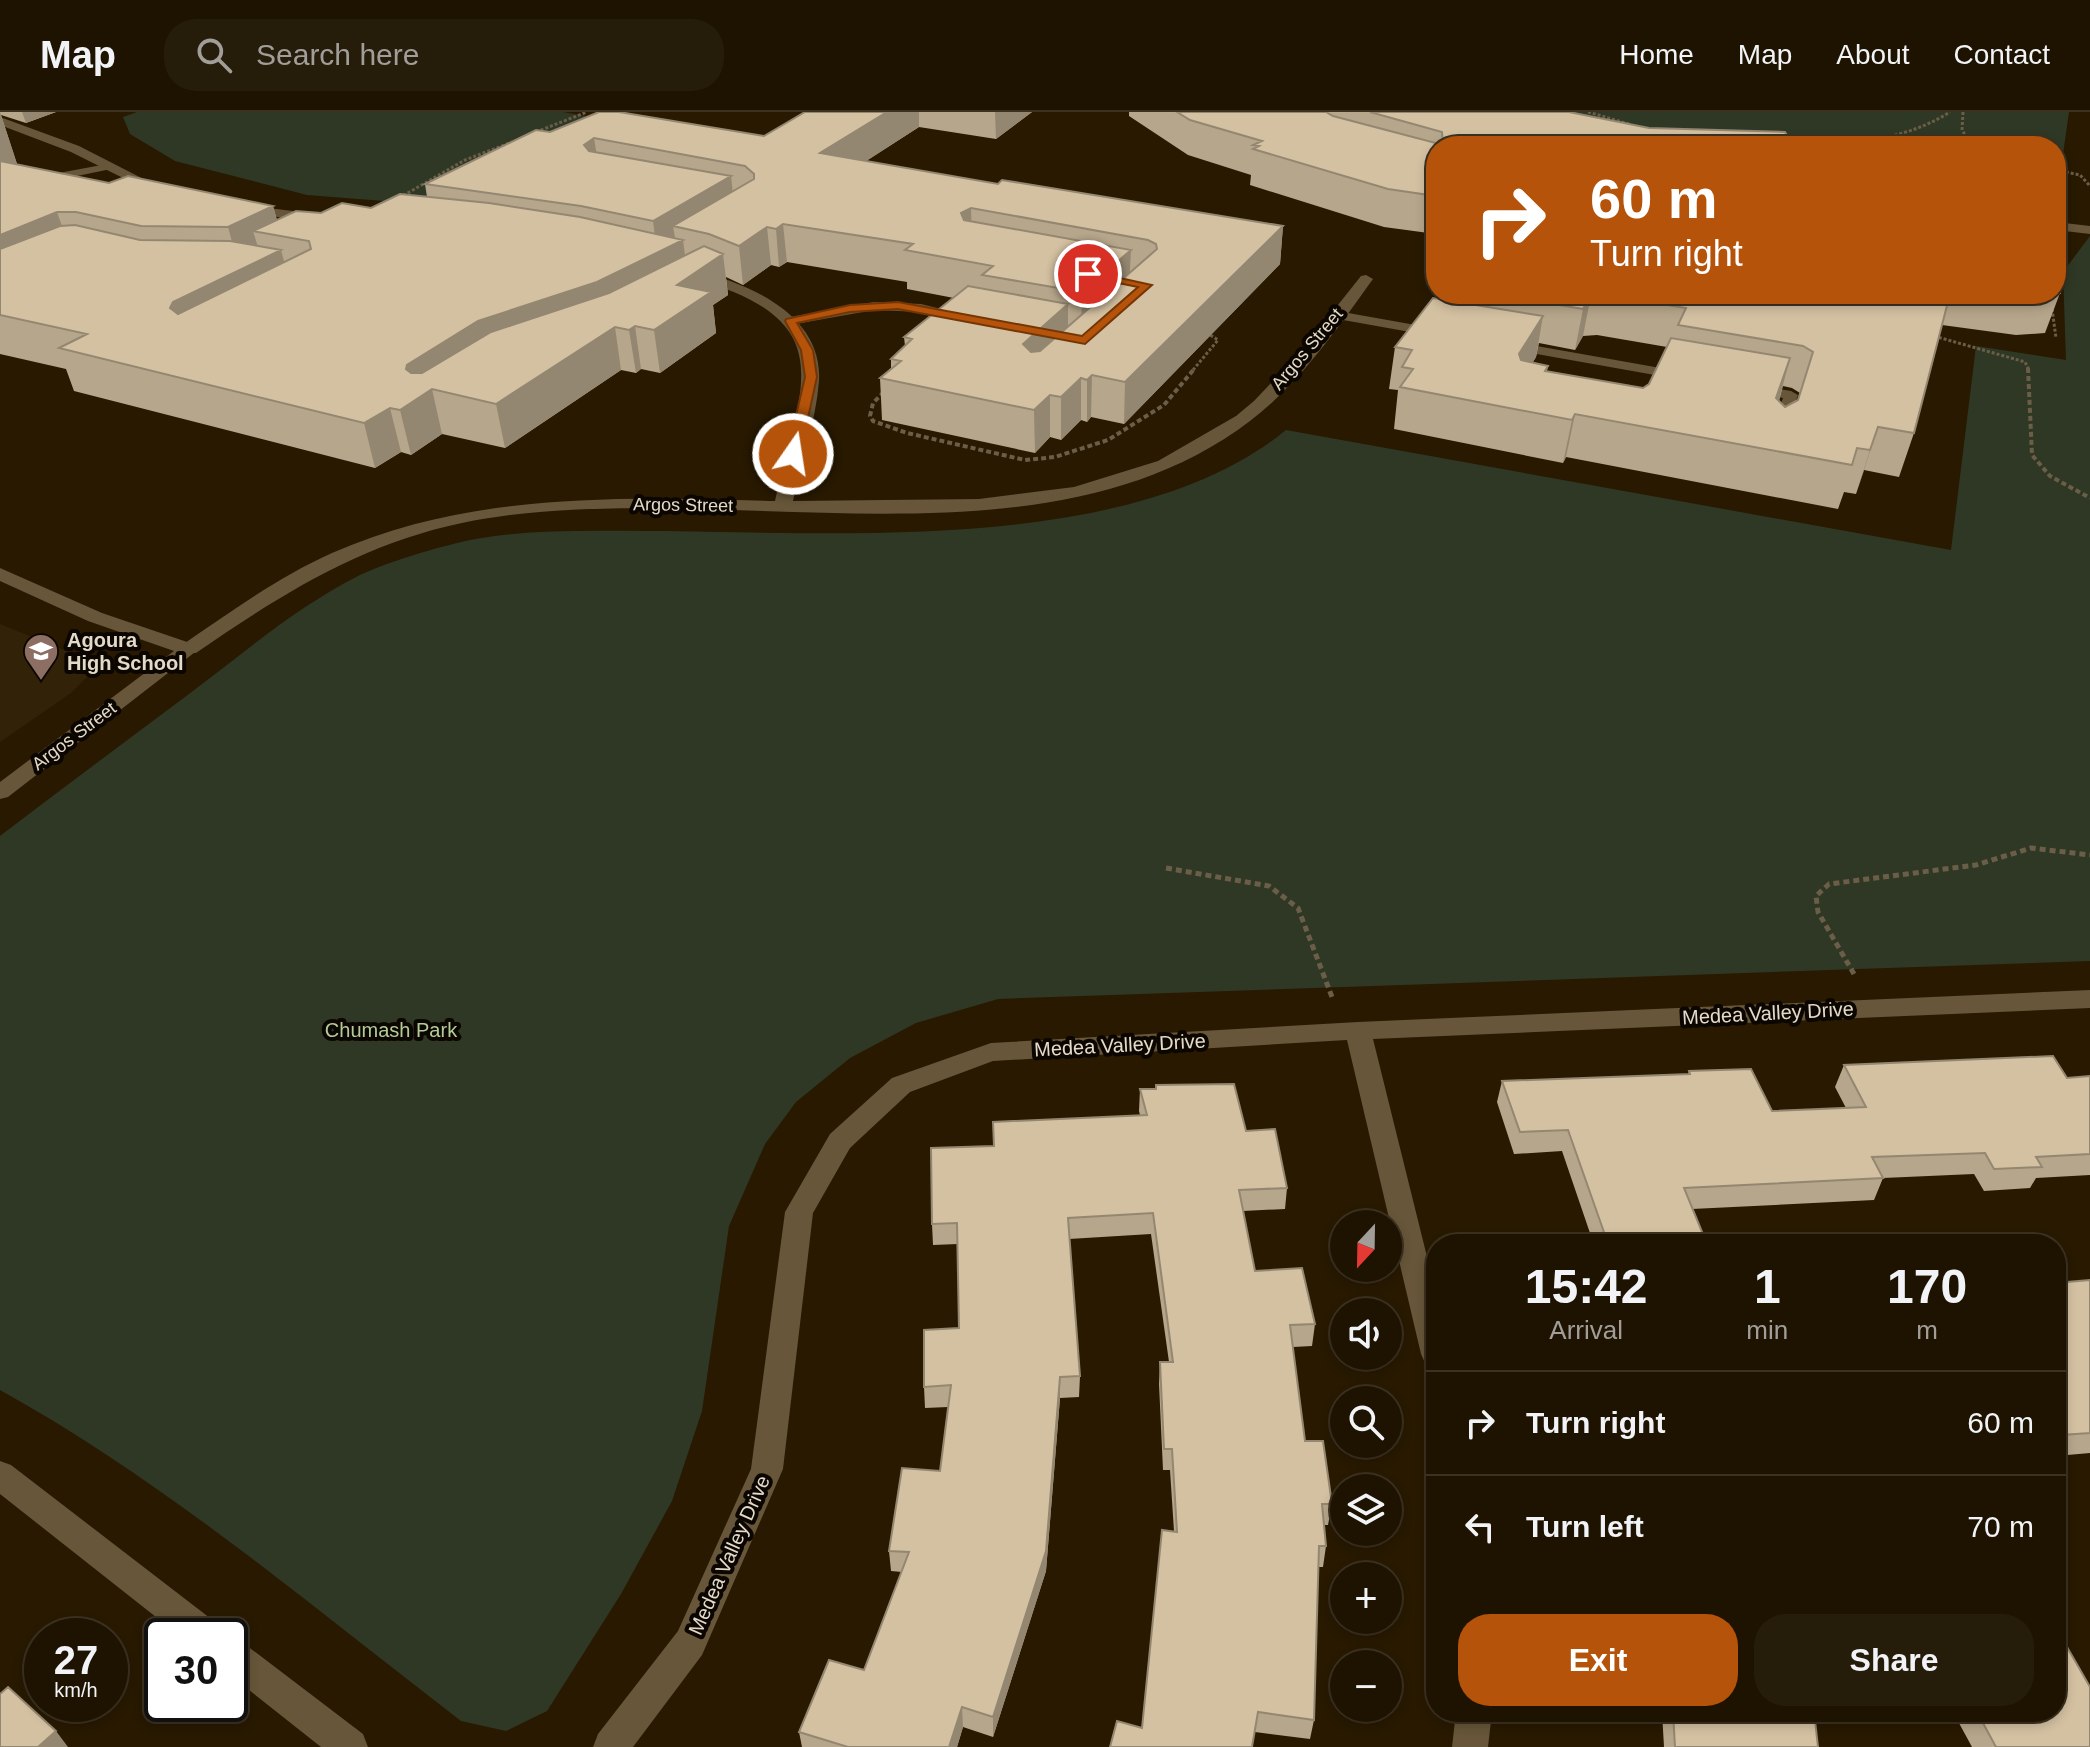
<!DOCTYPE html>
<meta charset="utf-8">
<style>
:root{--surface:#1e1300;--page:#261c0a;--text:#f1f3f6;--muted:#a19e99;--line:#3c3222;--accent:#b45309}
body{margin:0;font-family:Helvetica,sans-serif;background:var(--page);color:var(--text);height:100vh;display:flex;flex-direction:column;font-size:30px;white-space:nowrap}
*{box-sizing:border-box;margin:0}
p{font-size:26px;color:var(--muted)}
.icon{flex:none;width:44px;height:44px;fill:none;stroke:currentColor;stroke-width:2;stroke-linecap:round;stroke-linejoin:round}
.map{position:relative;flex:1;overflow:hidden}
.drawer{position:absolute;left:1426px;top:1122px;width:640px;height:488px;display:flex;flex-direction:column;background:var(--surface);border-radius:32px;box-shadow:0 4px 12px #0003,0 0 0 2px var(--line)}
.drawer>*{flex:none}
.guide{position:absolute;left:1426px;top:24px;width:640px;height:168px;border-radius:32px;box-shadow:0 4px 12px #0003,0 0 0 2px var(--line);background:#b45309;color:#fff;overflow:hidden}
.needle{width:52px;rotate:202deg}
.buttons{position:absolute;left:1330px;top:1098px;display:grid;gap:16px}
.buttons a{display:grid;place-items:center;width:72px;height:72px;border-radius:50%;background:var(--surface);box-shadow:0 4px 12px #0003,0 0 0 2px var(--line);font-size:40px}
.speed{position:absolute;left:24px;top:1506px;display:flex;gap:16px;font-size:40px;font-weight:700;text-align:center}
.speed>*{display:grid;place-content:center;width:104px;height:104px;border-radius:50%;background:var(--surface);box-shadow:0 4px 12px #0003,0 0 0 2px var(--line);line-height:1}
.speed small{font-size:20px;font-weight:400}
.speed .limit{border:4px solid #111;border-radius:12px;background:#fff;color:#111}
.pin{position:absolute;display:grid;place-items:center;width:68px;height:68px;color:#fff;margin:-34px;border:4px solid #fff;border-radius:50%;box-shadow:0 2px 8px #0007}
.me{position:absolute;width:88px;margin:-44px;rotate:13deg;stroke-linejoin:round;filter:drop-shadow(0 0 6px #0008)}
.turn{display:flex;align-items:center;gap:28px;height:168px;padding:0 32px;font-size:36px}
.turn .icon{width:104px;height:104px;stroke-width:2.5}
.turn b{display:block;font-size:56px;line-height:68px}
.eta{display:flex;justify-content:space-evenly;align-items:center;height:136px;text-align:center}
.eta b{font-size:48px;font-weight:700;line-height:56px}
.action{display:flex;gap:16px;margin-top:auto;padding:16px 32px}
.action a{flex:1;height:92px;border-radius:32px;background:var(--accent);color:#fff;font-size:32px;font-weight:700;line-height:92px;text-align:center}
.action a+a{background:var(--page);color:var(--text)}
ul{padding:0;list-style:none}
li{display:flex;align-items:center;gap:24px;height:104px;padding:0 32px;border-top:2px solid var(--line)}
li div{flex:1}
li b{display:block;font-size:30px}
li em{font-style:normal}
header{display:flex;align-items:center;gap:48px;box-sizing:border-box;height:112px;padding:0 40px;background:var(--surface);border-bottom:2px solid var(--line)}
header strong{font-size:38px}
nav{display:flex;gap:44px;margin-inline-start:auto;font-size:28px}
.search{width:560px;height:72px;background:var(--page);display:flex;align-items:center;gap:20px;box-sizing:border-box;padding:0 28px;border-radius:32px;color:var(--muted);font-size:30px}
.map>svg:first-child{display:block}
.built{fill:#322308}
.green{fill:#2f3824}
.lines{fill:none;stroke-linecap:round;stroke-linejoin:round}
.path-far2{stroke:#6b5e48;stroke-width:3;stroke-dasharray:3 2;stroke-linecap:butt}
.path-far1{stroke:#6b5e48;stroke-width:4;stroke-dasharray:5 3;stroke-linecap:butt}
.path{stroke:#6b5e48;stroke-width:5;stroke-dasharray:6 4;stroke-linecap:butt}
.lane{fill:#675639;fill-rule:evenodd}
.street{fill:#675639;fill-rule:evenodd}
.secondary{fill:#675639;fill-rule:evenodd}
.wall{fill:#b6a68b;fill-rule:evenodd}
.shaded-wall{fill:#948771}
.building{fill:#d4c1a2;stroke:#948771;stroke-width:2}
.route{fill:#b45309;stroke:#753606;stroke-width:2}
.labels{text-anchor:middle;stroke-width:8;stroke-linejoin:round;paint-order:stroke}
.far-street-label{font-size:18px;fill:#e4daca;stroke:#0b0600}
.poi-label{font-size:20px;font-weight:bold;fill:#e4daca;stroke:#0b0600;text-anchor:start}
.street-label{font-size:20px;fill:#e4daca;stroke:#0b0600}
.park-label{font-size:20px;fill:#b3cc97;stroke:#0b0600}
</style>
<header>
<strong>Map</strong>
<div class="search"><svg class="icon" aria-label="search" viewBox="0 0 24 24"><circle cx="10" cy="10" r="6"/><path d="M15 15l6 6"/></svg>Search here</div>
<nav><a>Home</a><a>Map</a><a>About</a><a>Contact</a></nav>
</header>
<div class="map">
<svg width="2090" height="1635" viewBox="0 0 2090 1635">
<rect width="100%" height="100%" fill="#281900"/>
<path class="built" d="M 0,512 L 86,547 L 92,560 L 71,581 L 0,630 Z"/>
<path class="green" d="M 137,0 L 563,0 L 602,7 L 423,92 L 307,83 L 175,49 L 130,22 L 123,5 Z
M 1460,0 L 2069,0 L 2061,56 L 2056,55 L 2056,34 L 1617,34 Z
M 2090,124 L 2090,849 L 998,887 L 916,911 L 850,946 L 796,990 L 765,1032 L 729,1114 L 702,1299 L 672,1389 L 621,1482 L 547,1599 L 506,1619 L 461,1609 C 311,1494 166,1370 0,1278 L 0,724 C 62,677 123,631 185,585 C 241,543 295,496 358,464 C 385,451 428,438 457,431 C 521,416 588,419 653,419 C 840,420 1133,443 1286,318 L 1951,438 L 1976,234 L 2066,248 L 2063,160 Z"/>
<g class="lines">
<path class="path-far2" d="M 1588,0 L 1629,12
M 1963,0 L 1962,18 L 1972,34
M 536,20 L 587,0
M 1785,28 C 1843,32 1899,32 1950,0
M 2056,58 L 2080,63 L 2090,74
M 399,86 L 465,48 L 512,30
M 2050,182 L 2056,226
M 1934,224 L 2025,250 L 2029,258
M 1193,258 L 1218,228 L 1207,221"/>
<path class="path-far1" d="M 2028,256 L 2032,343 L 2050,364 L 2090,386
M 884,280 L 873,291 L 870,304 L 873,309 L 907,321 L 1025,348 L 1055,345 L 1108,328 L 1164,293 L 1195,256"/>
<path class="path" d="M 1166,756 L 1269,774 L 1298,796 L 1332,885
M 1854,862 L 1818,800 L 1816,784 L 1829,772 L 1976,753 L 2031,736 L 2090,743"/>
<path class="lane" d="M 107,52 L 113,55 L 111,57 L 0,80 L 0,72 Z
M 874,190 L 921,192 L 974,205 L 967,209 L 921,200 L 874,198 L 790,213 L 783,209 L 790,205 Z
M 1337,199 L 1438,217 L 1445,221 L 1438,225 L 1332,206 L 1330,203 Z
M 1508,229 L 1683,260 L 1690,264 L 1683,268 L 1503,236 L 1503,230 Z
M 1752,272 L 1791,279 L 1798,283 L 1784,322 L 1779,324 L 1771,319 L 1783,286 L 1747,279 L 1745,276 Z"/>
<path class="street" d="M 0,5 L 79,34 L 163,77 L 151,80 L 71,40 L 0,13 Z
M 243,93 L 317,102 L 324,106 L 317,110 L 238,100 L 238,94 Z
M 2056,110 L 2090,114 L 2090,122 L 2056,118 Z
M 697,159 C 750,172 823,203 819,269 C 816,309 801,350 793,389 L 979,387 L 1074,375 L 1158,349 L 1236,304 L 1254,289 L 1303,237 L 1361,164 L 1366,163 L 1373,167 C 1337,217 1299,272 1250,309 C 1037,471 708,360 462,411 C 361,432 280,483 196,541 L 182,541 L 179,537 L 182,533 C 231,500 278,465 332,441 C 473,379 625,385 775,389 C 802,271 843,208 692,166 L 690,163 Z
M 2090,878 L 2090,896 L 1373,927 L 1436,1181 L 1436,1255 L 1425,1251 L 1421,1242 L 1347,928 L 993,949 L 910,980 L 850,1036 L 813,1101 L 783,1357 L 702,1543 L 633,1635 L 593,1635 L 598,1622 L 678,1519 L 751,1357 L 785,1100 L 830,1022 L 892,966 L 991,931 L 1358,910 Z
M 0,1349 L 11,1353 L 219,1513 L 224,1524 L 180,1524 L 0,1382 Z
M 230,1526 L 242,1530 L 363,1622 L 368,1635 L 321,1635 L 230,1563 Z
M 1456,1600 L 1492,1600 L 1488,1635 L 1452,1635 Z"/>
<path class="secondary" d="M 0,456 L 102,501 L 196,533 L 199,537 L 8,685 L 0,687 L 0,670 L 174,539 L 88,509 L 0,469 Z"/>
</g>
<path class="wall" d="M 0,0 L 56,0 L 26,11 L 1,3 L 17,52 L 16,52 L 109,71 L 273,94 L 277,108 L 321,101 L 371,96 L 427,85 L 425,72 L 550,20 L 764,24 L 805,0 L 1032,0 L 996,27 L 919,15 L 866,49 L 998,72 L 1283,114 L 1280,152 L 1124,312 L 1091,305 L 1087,310 L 1081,308 L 1061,328 L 1050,325 L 1035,341 L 882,308 L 880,266 L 891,256 L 891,247 L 905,234 L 904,225 L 954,186 L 907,177 L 907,170 L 787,150 L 779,155 L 771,153 L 743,173 L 726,165 L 728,183 L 713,193 L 716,221 L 660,261 L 641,257 L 636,261 L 621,258 L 505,336 L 442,322 L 411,343 L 401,340 L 375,356 L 74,279 L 66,257 L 0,242 Z
M 1129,0 L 1569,0 L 1649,16 L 1436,34 L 1436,122 L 1384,115 L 1250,73 L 1251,63 L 1188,43 L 1129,4 Z
M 1902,23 L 2032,34 L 1899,34 Z
M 2056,161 L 2060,181 L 2045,221 L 2016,223 L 1942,213 L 1914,321 L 1899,365 L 1864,358 L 1856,382 L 1844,380 L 1838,397 L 1566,345 L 1563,351 L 1394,317 L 1398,278 L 1389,277 L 1395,235 L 1441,187 L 1441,182 L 2056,182 ZM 1597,223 L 1667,235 L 1649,272 L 1643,276 L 1547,259 L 1548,254 L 1533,250 L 1536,245 L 1539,231 L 1575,238 L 1583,224 ZM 1783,274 L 1792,276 L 1800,281 L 1798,288 L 1785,295 L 1779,289 Z
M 1844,953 L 2067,966 L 2090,964 L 2090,1063 L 2036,1066 L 2030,1076 L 1984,1079 L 1974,1062 L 1883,1066 L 1874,1088 L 1692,1097 L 1707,1132 L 1541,1132 L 1542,1126 L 1591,1124 L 1562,1039 L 1514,1042 L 1497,990 L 1502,969 L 1688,962 L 1689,959 L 1772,999 L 1846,996 L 1835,975 Z
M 1140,977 L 1246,1019 L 1287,1076 L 1285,1097 L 1243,1099 L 1255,1159 L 1315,1212 L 1312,1234 L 1293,1235 L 1305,1329 L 1332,1392 L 1328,1413 L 1324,1413 L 1326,1434 L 1323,1455 L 1318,1455 L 1314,1608 L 1310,1627 L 1255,1620 L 1142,1616 L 1174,1419 L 1170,1358 L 1163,1358 L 1159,1272 L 1160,1250 L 1169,1250 L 1151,1122 L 1069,1127 L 1080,1264 L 1079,1285 L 1060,1286 L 1046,1459 L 993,1625 L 963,1615 L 957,1635 L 802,1635 L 799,1620 L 864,1558 L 902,1460 L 891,1459 L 889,1439 L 940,1359 L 948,1295 L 925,1296 L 924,1275 L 959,1216 L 958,1132 L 933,1133 L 932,1112 L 994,1034 L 1140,1003 L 1139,999 Z
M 2090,1168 L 2090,1341 L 2056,1344 L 2056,1171 Z
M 1662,1600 L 1814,1600 L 1818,1635 L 1664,1635 Z
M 1953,1600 L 2056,1600 L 2090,1635 L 1972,1635 Z"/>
<path class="shaded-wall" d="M 0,0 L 17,52 L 0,59 L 0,63 Z
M 22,0 L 56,0 L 26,11 Z
M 887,0 L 919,0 L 919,15 L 823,77 L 820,41 Z
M 995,0 L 1032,0 L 996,27 Z
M 594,26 L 600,62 L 584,33 Z
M 731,64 L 735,101 L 673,114 L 676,132 L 683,128 L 688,166 L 723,142 L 728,183 L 713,193 L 716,221 L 660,261 L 654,218 L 680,200 L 604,211 L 432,277 L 442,322 L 411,343 L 400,298 L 407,253 L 478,209 L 657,141 L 653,109 Z
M 273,94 L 281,124 L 253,119 L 261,145 L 239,155 L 228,115 Z
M 971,96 L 972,133 L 961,101 Z
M 57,100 L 71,140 L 0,169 L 0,123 Z
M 783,112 L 787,150 L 779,155 L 776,117 Z
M 1283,114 L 1280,152 L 1124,312 L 1125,270 Z
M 767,115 L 771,153 L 743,173 L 739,134 Z
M 281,138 L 292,178 L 187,232 L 170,196 L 173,190 Z
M 1131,138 L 1129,177 L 1081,220 L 1082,180 Z
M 1591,183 L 1583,224 L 1575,238 L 1583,197 Z
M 1068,192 L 1068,232 L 1024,273 L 1023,232 Z
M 1543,204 L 1536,245 L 1511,283 L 1519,242 Z
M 635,214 L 641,257 L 636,261 L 629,218 Z
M 615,215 L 621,258 L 505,336 L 496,292 Z
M 1790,246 L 1779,288 L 1776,286 Z
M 1092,263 L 1091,305 L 1087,310 L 1087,268 Z
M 1081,266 L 1081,308 L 1061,328 L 1061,285 Z
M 1050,283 L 1050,325 L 1035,341 L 1034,298 Z
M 390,296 L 401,340 L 375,356 L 364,311 Z
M 1575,302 L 1566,345 L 1563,351 L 1572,308 Z
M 1878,315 L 1864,358 L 1856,382 L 1870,338 Z
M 1060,1265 L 1060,1286 L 1046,1459 L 993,1625 L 993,1605 Z
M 962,1595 L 963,1615 L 957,1635 L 949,1635 Z
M 56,1619 L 68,1635 L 38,1635 Z"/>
<path class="building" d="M 599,0 L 619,0 L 764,24 L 805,0 L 887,0 L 820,41 L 998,72 L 1002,68 L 1283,114 L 1125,270 L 1092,263 L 1087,268 L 1081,266 L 1061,285 L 1050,283 L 1034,298 L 880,266 L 901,249 L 891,247 L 912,227 L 904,225 L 968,174 L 1068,192 L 1023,232 L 1031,240 L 1040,239 L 1157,137 L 1156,132 L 1148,128 L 971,96 L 961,101 L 964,108 L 1131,138 L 1082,180 L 982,163 L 993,154 L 905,138 L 913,132 L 783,112 L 776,117 L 767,115 L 739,134 L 709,122 L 673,114 L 754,67 L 754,62 L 745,54 L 594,26 L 584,33 L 589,39 L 731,64 L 653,109 L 581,94 L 425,72 L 536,18 L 550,20 Z
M 1177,0 L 1326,0 L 1333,4 L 1443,33 L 1442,20 L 1370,0 L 1569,0 L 1649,16 L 1785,20 L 1794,34 L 1436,34 L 1436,84 L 1388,77 L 1253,37 L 1259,34 L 1253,33 L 1262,29 L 1190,8 Z
M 1902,23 L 2031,26 L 2032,34 L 1909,34 Z
M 0,49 L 109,71 L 128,64 L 273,94 L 228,115 L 141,114 L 76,100 L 57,100 L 0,123 Z
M 400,82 L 489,91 L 580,105 L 683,128 L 597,170 L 478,209 L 407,253 L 406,257 L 411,261 L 422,261 L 491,220 L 609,181 L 704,134 L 723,142 L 677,173 L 711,180 L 654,218 L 635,214 L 629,218 L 615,215 L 496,292 L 432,277 L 400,298 L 390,296 L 364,311 L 59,236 L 87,222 L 0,203 L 0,137 L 60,114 L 75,113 L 140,128 L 230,129 L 281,138 L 173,190 L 170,196 L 178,202 L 311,137 L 309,129 L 253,119 L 296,99 L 321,101 L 342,91 L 371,96 Z
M 2056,161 L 2060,181 L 2056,181 Z
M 1493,182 L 1950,182 L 1914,321 L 1878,315 L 1870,338 L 1857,336 L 1852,353 L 1575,302 L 1572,308 L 1400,275 L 1413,257 L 1402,255 L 1412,238 L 1395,235 L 1433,186 L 1543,204 L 1519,242 L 1521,248 L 1548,254 L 1545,259 L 1643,276 L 1649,272 L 1671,226 L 1790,246 L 1776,286 L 1785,295 L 1798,288 L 1813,240 L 1803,234 L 1678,213 L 1686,196 L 1605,183 L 1591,183 L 1583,197 Z
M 2053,944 L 2067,966 L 2090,964 L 2090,1042 L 2036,1045 L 2042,1055 L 1994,1057 L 1985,1041 L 1872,1045 L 1883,1066 L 1684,1076 L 1707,1132 L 1544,1132 L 1542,1126 L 1605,1123 L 1568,1018 L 1520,1020 L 1502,969 L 1690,962 L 1689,959 L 1751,957 L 1772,999 L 1866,995 L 1844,953 Z
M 1234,972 L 1246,1019 L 1275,1017 L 1287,1076 L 1239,1078 L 1255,1159 L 1302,1156 L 1315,1212 L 1290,1213 L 1305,1329 L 1323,1329 L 1332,1392 L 1322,1392 L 1326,1434 L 1319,1434 L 1314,1608 L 1258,1600 L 1252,1635 L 1110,1635 L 1117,1609 L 1142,1616 L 1162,1418 L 1177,1420 L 1172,1337 L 1164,1337 L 1160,1250 L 1173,1250 L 1153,1101 L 1068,1106 L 1080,1264 L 1060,1265 L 1046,1439 L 993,1605 L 962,1595 L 949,1635 L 848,1635 L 799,1620 L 829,1548 L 864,1558 L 909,1440 L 889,1439 L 902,1356 L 940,1359 L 951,1273 L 924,1275 L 924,1218 L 959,1216 L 957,1111 L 932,1112 L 931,1036 L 994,1034 L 993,1010 L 1147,1003 L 1140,977 L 1156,977 L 1156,973 Z
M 2090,1168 L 2090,1321 L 2061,1323 L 2056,1332 L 2056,1171 Z
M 2063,1528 L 2090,1575 L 2090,1635 L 1996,1635 L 1977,1600 L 2056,1600 L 2056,1529 Z
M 8,1575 L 56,1619 L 38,1635 L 0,1635 L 0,1582 Z
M 1673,1600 L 1814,1600 L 1818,1635 L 1675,1635 Z"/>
<path class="route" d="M 1088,159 L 1152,173 L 1085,232 L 898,197 L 850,200 L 797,211 L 813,238 L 817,265 L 800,342 L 793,346 L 787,342 L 805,265 L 801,238 L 785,209 L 786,207 L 850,193 L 898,190 L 1082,224 L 1138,175 L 1084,164 L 1082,162 Z"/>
<defs>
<g id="school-pin" transform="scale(1.8)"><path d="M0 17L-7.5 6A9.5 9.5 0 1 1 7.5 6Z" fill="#8d6e63" stroke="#0b0600"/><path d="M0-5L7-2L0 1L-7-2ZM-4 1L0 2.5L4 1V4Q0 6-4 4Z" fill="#fff"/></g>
</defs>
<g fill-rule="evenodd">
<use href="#school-pin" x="41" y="539"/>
</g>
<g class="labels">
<g class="far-street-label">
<text transform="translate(1307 237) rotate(-50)" y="6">Argos Street</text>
<text transform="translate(683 393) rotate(1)" y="6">Argos Street</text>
<text transform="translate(74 624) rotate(-37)" y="6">Argos Street</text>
</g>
<g class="poi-label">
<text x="67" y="535">Agoura<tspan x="67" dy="23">High School</tspan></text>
</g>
<g class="street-label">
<text transform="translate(1768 901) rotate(-3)" y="7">Medea Valley Drive</text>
<text transform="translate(1120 933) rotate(-3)" y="7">Medea Valley Drive</text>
<text transform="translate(729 1443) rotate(-66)" y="7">Medea Valley Drive</text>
</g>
<g class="park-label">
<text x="391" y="925">Chumash Park</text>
</g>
</g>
</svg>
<div class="buttons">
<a><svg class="needle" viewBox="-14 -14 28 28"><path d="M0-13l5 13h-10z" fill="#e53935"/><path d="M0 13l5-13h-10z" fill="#a19e99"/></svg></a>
<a><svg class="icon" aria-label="sound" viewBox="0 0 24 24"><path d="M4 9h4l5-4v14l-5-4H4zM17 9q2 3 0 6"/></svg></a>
<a><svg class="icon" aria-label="search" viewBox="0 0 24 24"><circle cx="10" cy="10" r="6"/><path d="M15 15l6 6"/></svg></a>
<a><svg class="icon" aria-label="layers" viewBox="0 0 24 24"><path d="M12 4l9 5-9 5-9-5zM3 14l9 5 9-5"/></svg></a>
<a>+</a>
<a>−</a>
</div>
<div class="speed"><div>27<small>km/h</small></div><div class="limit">30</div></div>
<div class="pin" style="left:1088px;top:162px;background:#d93025"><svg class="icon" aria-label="arrive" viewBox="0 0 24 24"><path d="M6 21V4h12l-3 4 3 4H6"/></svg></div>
<svg class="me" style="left:793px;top:342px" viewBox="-20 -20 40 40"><circle r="17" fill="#b45309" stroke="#fff" stroke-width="3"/><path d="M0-11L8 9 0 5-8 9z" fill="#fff"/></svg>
<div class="guide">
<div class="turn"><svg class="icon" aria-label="right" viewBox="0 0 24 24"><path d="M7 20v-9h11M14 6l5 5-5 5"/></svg><div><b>60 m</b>Turn right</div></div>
</div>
<section class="drawer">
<div class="eta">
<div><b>15:42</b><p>Arrival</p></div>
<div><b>1</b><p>min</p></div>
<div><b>170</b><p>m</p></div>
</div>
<ul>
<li><svg class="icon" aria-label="right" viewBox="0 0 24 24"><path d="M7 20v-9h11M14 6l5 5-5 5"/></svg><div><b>Turn right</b></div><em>60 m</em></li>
<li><svg class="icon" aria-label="left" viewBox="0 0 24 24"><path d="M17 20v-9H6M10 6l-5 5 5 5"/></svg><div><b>Turn left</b></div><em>70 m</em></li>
</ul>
<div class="action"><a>Exit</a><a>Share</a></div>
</section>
</div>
